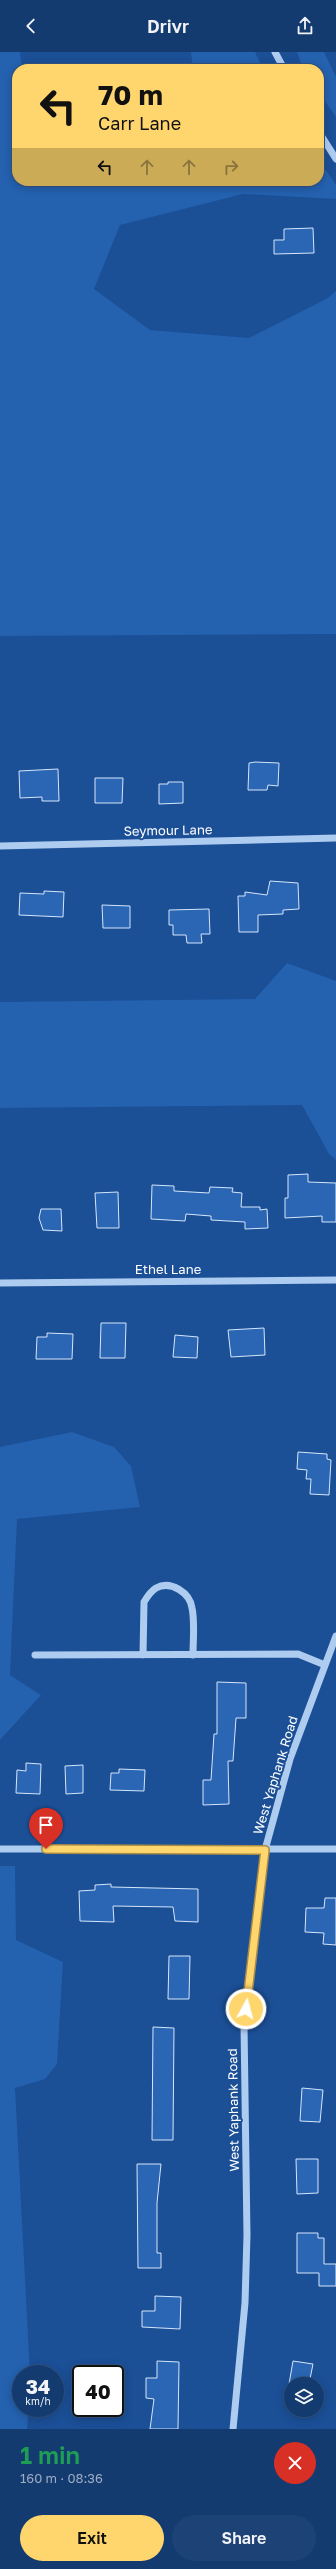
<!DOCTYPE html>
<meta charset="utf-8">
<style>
:root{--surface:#143b70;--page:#1d4275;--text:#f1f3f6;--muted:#9dadc3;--line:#335583;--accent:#ffd66d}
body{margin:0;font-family:"Golos Text",sans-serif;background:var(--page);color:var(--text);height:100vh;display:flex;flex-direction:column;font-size:15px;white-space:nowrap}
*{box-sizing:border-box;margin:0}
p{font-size:13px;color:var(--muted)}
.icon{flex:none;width:22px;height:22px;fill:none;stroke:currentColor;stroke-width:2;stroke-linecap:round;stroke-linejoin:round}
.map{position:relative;height:2377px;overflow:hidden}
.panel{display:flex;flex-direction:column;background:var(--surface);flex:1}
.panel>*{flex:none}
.top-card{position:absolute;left:12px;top:12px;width:312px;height:122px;border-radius:16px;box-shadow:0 2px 10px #0003,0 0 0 1px var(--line);background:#ffd66d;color:#111;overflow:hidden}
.controls{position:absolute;left:284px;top:2325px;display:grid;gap:8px}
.controls a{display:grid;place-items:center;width:40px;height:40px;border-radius:50%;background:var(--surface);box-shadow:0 2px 10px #0003,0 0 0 1px var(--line);font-size:20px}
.speed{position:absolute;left:12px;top:2313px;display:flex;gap:8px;font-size:20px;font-weight:700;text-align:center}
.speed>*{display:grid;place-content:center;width:52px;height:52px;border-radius:50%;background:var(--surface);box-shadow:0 2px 10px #0003,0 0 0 1px var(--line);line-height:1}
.speed small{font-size:10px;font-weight:400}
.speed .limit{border:2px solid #111;border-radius:6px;background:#fff;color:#111}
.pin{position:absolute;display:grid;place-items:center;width:34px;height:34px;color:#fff;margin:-41px -17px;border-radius:50% 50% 50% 0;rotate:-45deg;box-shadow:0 0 4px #0007}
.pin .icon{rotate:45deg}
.me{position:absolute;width:44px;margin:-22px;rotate:7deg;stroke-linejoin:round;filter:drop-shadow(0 0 3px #0008)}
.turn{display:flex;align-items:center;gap:14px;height:84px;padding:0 20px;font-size:18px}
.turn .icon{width:52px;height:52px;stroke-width:2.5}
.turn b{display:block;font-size:28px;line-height:34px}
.lanes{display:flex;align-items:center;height:38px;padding:0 20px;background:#0003;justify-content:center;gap:20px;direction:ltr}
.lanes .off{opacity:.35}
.round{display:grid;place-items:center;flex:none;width:42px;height:42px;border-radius:21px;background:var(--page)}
.summary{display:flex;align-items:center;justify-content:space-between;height:68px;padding:0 20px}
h1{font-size:24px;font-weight:600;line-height:30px;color:#1e9e55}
.action{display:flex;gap:8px;margin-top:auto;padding:8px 20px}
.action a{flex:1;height:46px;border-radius:24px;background:var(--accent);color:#111;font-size:16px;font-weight:600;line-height:46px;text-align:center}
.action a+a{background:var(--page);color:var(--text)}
header{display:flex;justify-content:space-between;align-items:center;height:52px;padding:0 20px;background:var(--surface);font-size:18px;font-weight:600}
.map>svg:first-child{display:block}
.green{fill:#2461af}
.building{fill:#2a66b4;stroke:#d5e6fb}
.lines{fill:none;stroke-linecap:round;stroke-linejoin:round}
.minor{stroke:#aecbf0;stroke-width:7}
.route-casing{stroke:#a68b47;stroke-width:10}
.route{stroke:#ffd66d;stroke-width:7}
.labels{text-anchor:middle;stroke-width:4;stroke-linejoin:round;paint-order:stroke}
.street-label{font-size:13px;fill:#fff;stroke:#1b4f96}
</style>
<header><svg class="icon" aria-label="back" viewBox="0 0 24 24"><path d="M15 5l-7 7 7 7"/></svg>Drivr<svg class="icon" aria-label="share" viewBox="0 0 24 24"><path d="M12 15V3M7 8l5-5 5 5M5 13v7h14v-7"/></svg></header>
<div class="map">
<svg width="336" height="2377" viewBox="0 0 336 2377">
<rect width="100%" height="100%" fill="#1b4f96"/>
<path class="green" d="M 0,0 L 20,0 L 22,17 L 17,17 L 17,129 L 319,129 L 319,108 L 336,133 L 336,147 L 243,142 L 120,173 L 94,237 L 150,278 L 249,286 L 328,246 L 336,239 L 336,582 L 0,584 Z
M 191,0 L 255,0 L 263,17 L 193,17 Z
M 297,0 L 324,0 L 336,25 L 336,65 L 319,41 L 319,17 L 303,17 Z
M 287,911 L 336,929 L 336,1108 L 329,1102 L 302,1053 L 0,1056 L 0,950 L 255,947 Z
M 72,1380 L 114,1395 L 131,1414 L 140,1455 L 17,1467 L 10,1623 L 41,1643 L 0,1688 L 0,1395 Z
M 0,1814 L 15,1814 L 16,1888 L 63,1910 L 57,2012 L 45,2027 L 15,2036 L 30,2322 L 21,2322 L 21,2356 L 29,2356 L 27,2377 L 0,2377 Z"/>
<path class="building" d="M 313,176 L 314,201 L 274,202 L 274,188 L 284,188 L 284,177 Z
M 255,710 L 279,711 L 278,734 L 268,733 L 267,738 L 248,738 L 249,711 Z
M 58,717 L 59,749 L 42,749 L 42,745 L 20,746 L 19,719 Z
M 95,726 L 123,726 L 122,751 L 95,751 Z
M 168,730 L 183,730 L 183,751 L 159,752 L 159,732 L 168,732 Z
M 270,829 L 298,831 L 299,857 L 283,858 L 283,862 L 258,863 L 258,880 L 239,880 L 238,844 L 245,844 L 245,840 L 267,843 Z
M 44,839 L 64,840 L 63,865 L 19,863 L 20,841 L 44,842 Z
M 102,853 L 130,854 L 130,876 L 103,876 Z
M 209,857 L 210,882 L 201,882 L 202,891 L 187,891 L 186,883 L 173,883 L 173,873 L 169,873 L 169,858 Z
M 308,1122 L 308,1130 L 336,1131 L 336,1170 L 322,1170 L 322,1164 L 285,1166 L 285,1146 L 288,1146 L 288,1123 Z
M 152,1133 L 174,1134 L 174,1139 L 209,1141 L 210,1135 L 233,1136 L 232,1140 L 242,1141 L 241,1155 L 260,1155 L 260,1158 L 267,1157 L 268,1176 L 245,1177 L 245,1170 L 211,1168 L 211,1164 L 186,1162 L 185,1169 L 151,1167 Z
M 118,1140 L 119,1176 L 97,1176 L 95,1141 Z
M 41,1157 L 61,1157 L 62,1179 L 43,1178 L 39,1166 Z
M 101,1271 L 126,1271 L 125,1306 L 100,1306 Z
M 264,1276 L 265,1303 L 231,1305 L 228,1278 Z
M 47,1281 L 73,1282 L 72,1307 L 36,1307 L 37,1285 L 47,1285 Z
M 175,1283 L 198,1285 L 197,1306 L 173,1305 Z
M 298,1400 L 327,1402 L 327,1407 L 331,1408 L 329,1443 L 310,1442 L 311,1427 L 306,1427 L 307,1418 L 297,1417 Z
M 217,1630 L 246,1631 L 246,1666 L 236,1666 L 233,1709 L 228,1709 L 229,1752 L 203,1753 L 203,1728 L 211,1728 L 214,1682 L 217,1682 Z
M 26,1711 L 41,1712 L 40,1742 L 16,1741 L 17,1718 L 26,1719 Z
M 83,1713 L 83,1741 L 66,1742 L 65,1714 Z
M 119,1717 L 145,1718 L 144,1739 L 110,1738 L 111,1721 L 119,1721 Z
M 111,1832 L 111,1835 L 198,1837 L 198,1870 L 175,1869 L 173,1855 L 113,1854 L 114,1870 L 80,1869 L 79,1839 L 95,1838 L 95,1833 Z
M 325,1846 L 336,1846 L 336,1893 L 323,1892 L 324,1881 L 305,1880 L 306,1856 L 324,1856 Z
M 169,1904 L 190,1904 L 189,1947 L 168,1947 Z
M 153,1975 L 174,1976 L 173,2088 L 152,2088 Z
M 302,2036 L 323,2038 L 320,2070 L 300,2069 Z
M 296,2107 L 318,2107 L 318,2141 L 297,2142 Z
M 137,2112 L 161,2112 L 157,2151 L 157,2201 L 161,2201 L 161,2216 L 138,2216 Z
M 297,2181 L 318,2181 L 318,2186 L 324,2186 L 324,2212 L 336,2212 L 336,2234 L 319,2234 L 319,2221 L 297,2221 Z
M 155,2244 L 181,2245 L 180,2277 L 142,2275 L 142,2259 L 155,2259 Z
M 157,2309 L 179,2310 L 178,2377 L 150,2377 L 154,2347 L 146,2346 L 146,2326 L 157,2326 Z
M 293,2309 L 313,2312 L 309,2332 L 289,2332 Z"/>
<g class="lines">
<path class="minor" d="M 275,0 L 284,17
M 319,80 L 336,107
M 0,794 L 336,786
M 0,1231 L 336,1228
M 35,1603 L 298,1602 L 325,1613
M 143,1603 L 144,1550 C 147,1545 151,1539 156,1536 C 171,1528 190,1541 192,1556 C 195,1570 193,1588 193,1603
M 0,1797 L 336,1797
M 233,2377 L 245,2251 L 247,2183 L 244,1973 L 265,1798 L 290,1707 L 336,1584"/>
</g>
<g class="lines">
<g class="route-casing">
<path id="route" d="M 46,1797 L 265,1798 L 246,1957"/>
</g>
<use href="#route" class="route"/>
</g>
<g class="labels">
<g class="street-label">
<text transform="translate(168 778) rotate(-1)" y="5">Seymour Lane</text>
<text x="168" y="1222">Ethel Lane</text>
<text transform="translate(275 1723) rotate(-73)" y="5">West Yaphank Road</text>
<text transform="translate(233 2058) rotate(-91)" y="5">West Yaphank Road</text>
</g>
</g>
</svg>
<div class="controls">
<a><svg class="icon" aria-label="layers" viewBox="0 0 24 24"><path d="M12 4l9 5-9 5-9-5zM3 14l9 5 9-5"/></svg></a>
</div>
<div class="speed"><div>34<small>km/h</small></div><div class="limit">40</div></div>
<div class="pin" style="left:46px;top:1797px;background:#d93025"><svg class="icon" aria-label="arrive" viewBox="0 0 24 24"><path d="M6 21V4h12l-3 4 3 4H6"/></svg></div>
<svg class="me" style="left:246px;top:1957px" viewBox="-20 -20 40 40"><circle r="17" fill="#ffd66d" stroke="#fff" stroke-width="3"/><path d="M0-11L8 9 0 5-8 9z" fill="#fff"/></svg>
<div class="top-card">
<div class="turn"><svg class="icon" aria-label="left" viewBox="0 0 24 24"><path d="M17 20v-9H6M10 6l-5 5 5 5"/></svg><div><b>70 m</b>Carr Lane</div></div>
<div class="lanes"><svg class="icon" aria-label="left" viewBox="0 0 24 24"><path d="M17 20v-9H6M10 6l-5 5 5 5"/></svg><svg class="icon off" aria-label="ahead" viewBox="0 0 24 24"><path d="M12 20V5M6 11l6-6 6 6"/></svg><svg class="icon off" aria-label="ahead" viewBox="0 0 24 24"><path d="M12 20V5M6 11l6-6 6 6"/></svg><svg class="icon off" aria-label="right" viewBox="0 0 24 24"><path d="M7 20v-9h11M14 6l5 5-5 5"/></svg></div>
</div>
</div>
<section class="panel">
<div class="summary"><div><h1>1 min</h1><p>160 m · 08:36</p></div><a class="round" style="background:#d93025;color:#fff"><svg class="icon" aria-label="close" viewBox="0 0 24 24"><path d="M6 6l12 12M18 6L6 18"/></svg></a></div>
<div class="action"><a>Exit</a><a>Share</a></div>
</section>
